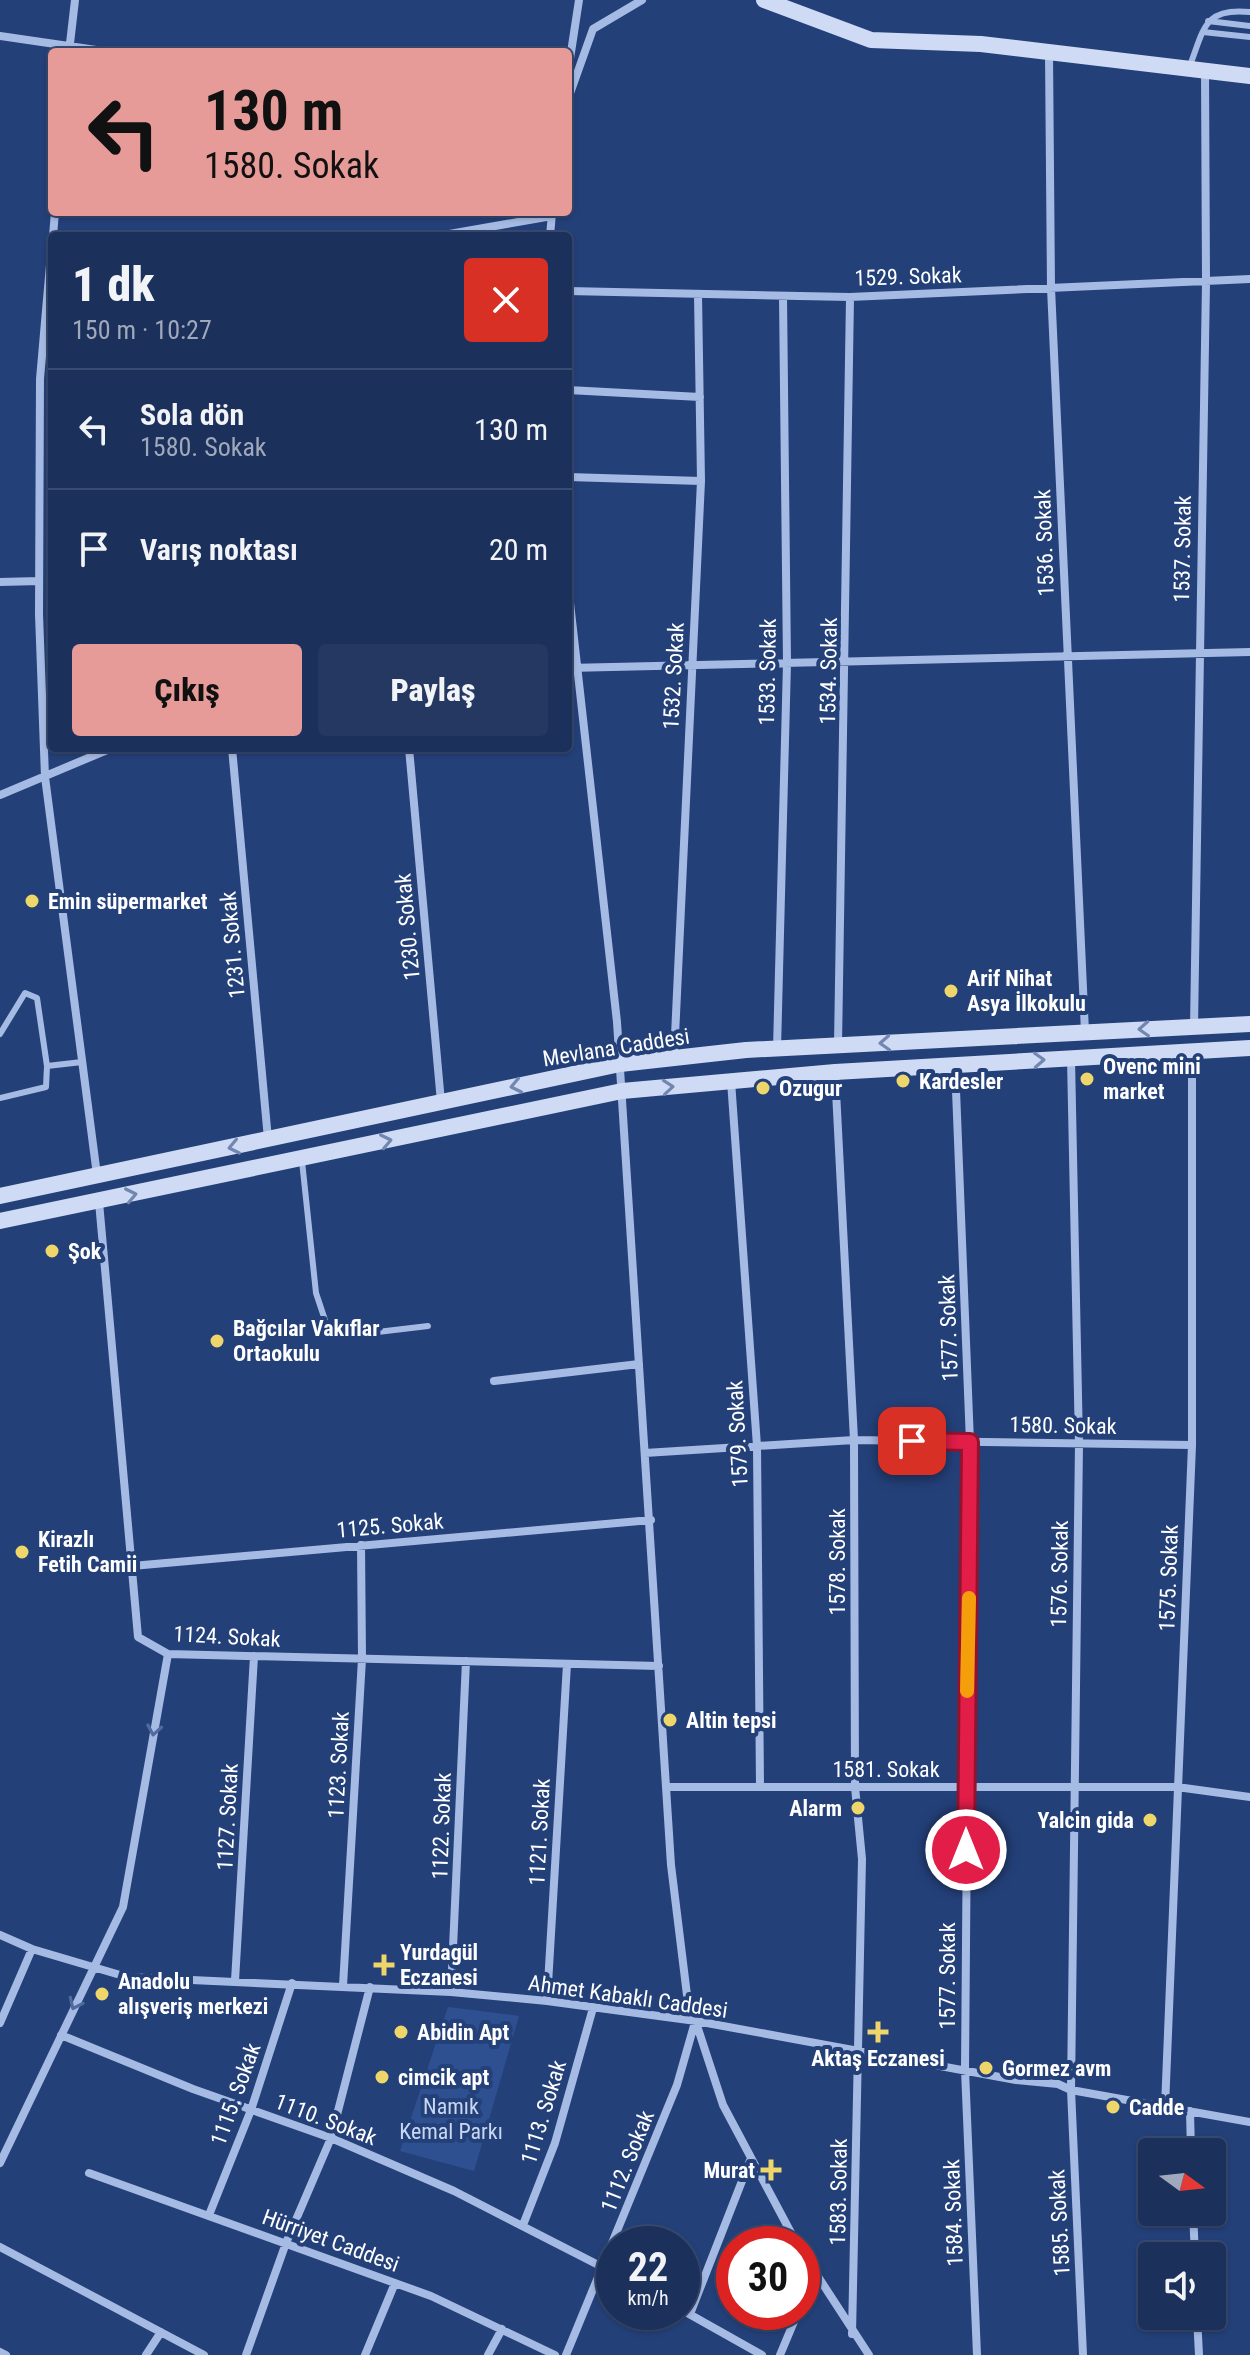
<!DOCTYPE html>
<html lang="tr">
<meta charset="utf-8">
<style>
:root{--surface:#1b305b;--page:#243861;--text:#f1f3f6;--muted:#a0a9bb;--line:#394b71;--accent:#e69b98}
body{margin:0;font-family:"Roboto Condensed",sans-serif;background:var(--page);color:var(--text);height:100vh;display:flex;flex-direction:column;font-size:30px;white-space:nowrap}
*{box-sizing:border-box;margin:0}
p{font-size:26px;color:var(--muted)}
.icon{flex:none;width:44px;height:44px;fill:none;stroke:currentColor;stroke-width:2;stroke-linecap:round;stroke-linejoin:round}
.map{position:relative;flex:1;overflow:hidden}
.side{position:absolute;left:48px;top:232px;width:524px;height:520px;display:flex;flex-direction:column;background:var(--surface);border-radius:8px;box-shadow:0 2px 6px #0004,0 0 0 2px var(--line)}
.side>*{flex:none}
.top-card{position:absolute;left:48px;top:48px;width:524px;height:168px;border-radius:8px;box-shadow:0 2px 6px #0004,0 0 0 2px var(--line);background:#e69b98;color:#111;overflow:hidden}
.needle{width:52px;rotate:105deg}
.buttons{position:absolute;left:1138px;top:2138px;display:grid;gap:16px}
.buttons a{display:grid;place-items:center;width:88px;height:88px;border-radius:8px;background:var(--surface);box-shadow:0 2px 6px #0004,0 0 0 2px var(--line);font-size:40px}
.speed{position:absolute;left:596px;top:2226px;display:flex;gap:16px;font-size:40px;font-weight:700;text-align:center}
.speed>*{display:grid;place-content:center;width:104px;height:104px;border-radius:50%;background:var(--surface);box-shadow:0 2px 6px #0004,0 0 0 2px var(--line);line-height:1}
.speed small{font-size:20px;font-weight:400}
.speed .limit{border:12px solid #d22;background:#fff;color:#111}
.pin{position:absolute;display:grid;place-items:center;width:68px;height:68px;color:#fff;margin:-34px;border-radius:16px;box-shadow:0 4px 12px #0006}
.me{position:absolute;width:88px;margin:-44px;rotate:0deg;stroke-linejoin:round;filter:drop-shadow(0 0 6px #0008)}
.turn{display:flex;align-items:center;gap:28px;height:168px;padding:0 24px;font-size:36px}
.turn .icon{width:104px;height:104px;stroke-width:2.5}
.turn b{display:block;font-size:56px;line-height:68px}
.round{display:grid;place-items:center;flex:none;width:84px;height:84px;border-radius:8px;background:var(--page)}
.overview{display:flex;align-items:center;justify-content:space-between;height:136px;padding:0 24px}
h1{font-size:48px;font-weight:800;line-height:60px}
.button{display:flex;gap:16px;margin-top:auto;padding:16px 24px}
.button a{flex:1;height:92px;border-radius:8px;background:var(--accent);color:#111;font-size:32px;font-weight:800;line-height:92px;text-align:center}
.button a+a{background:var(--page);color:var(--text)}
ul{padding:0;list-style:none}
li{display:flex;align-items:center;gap:24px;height:120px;padding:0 24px;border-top:2px solid var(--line)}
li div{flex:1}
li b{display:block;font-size:30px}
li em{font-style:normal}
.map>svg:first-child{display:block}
.green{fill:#2e5091}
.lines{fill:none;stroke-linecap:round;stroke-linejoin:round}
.lane{stroke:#a6bbe4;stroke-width:6}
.street{stroke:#a6bbe4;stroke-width:8}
.secondary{stroke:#cfdbf4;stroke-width:16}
.oneway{stroke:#7186b0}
.oneway2{stroke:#526b9e}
.route-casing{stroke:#92132f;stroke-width:20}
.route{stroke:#e11d48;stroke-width:14}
.slow{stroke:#f59e0b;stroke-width:14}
.poi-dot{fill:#eed66a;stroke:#244079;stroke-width:3}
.labels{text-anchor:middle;stroke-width:8;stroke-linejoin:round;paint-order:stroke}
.street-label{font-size:22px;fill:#fff;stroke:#244079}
.poi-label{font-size:22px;font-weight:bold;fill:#fff;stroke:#244079;text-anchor:start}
.park-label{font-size:22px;fill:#c9d7f3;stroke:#244079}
</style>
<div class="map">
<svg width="1250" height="2355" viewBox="0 0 1250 2355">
<rect width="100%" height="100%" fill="#244079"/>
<path class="green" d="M 448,2007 L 519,2016 L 474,2171 L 400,2151 Z"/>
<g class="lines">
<path class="lane" d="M 1208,21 L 1250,26
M 1203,32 L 1250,37
M 1189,68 C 1204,30 1203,7 1250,12
M 0,1034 L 25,993 L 37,998 L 47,1066 L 46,1087 L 0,1098
M 47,1066 L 82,1062
M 302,1161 L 316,1293 L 326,1323 L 344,1336 L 428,1326"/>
<path class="street" d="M 0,36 L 110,52
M 69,52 L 75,0
M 1049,53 L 1051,288 L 1085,1032
M 568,72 L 579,0
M 568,99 L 593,29 L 642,0
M 53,236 L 55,212
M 438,236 L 552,216
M 550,236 L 552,213
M 52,242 L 40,379 L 39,614 L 45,777 L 97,1175
M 568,291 L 850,297 L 1250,279
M 568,390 L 700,397
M 568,477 L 701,481
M 0,582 L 39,581
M 568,585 L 617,1022 L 671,1865 L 687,1995 L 723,2105 L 797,2244
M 568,668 L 1250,652
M 232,748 L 268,1139
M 409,748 L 441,1102
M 0,795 L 112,748
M 1194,1027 L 1206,282 L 1205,71
M 838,1045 L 850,297
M 777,1049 L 787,663 L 783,296
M 674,1057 L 701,481 L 698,295
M 1071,1059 L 1079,1444 L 1071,2090 L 1083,2355
M 955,1065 L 970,1442 L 965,2070 L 977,2355
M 835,1072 L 854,1440 L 855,1787 L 862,1859 L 852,2334
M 731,1081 L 757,1446 L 760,1787
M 99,1202 L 138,1637 L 168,1654 L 659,1666
M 494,1381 L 639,1364
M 645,1453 L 854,1440 L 1192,1445
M 132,1566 L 651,1520
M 666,1787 L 1177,1787 L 1250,1797
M 0,1935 L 32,1949 L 127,1977 L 451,1992 L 547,2001 L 696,2021 L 1016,2080 L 1058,2084 L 1071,2090 L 1250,2122
M 235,1981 L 254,1656
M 343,1986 L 362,1659 L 361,1545
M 451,1992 L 466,1661
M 547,2001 L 567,1664
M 0,2023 L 32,1949
M 61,2035 L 193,2089 L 331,2138 L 454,2191 L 614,2273
M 1165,2107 L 1192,1445 L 1192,1052
M 1190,2111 L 1191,2152
M 0,2163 L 123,1907 L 168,1654
M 89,2173 L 431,2296 L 555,2355
M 1193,2212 L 1195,2256
M 209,2215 L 251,2110 L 292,1983
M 523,2225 L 555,2143 L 593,2008
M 0,2247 L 204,2355
M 802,2252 L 869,2355
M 802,2302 L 814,2272
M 682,2310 L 762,2355
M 690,2314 L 751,2158
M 1197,2316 L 1199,2355
M 0,2352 L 6,2355
M 146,2355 L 161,2332
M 246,2355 L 286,2243 L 331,2138 L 370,1987
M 365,2355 L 395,2283
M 488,2355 L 502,2329
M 566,2355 L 677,2085 L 695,2022
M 780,2355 L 798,2312"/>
<path class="secondary" d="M 764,0 L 871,40 L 981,44 L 1250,76
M 0,1196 L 620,1064 L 746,1050 L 1250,1024
M 0,1221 L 622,1091 L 835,1072 L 1250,1048"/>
</g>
<defs><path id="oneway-chevron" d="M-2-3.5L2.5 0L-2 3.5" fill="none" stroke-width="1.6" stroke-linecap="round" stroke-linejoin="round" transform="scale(2)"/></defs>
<g class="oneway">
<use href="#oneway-chevron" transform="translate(1144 1029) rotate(177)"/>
<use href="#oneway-chevron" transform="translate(885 1043) rotate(177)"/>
<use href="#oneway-chevron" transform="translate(1039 1060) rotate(-3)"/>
<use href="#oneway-chevron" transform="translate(516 1086) rotate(168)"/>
<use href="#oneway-chevron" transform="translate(668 1087) rotate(-5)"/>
<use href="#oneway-chevron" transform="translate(386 1141) rotate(-12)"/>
<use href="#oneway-chevron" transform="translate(234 1147) rotate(168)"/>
<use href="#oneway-chevron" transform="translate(131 1195) rotate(-12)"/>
</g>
<g class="oneway2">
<use href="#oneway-chevron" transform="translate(154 1730) rotate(100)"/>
<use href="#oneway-chevron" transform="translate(75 2004) rotate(115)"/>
</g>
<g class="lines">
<g class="route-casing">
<path id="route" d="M 912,1441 L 970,1442 L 966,1850"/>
</g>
<use href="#route" class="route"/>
<path class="slow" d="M 967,1691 L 969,1598"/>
</g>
<g class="poi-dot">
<circle cx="32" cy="901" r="8"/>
<circle cx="951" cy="991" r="8"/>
<circle cx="1087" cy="1079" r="8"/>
<circle cx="903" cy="1081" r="8"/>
<circle cx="763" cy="1088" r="8"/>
<circle cx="52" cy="1251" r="8"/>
<circle cx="217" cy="1341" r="8"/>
<circle cx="22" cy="1552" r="8"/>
<circle cx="670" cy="1720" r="8"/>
<circle cx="858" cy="1808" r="8"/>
<circle cx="1150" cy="1820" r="8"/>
<path d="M380 1953h8v8h8v8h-8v8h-8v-8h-8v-8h8z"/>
<circle cx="102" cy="1994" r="8"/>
<circle cx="401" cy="2032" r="8"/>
<path d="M874 2020h8v8h8v8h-8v8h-8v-8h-8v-8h8z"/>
<circle cx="986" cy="2068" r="8"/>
<circle cx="382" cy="2077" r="8"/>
<circle cx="1113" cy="2107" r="8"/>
<path d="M767 2158h8v8h8v8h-8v8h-8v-8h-8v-8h8z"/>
</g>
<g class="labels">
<g class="street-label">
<text transform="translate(908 276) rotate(-2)" y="8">1529. Sokak</text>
<text transform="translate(1044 543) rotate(-92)" y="8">1536. Sokak</text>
<text transform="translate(1182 549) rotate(-89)" y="8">1537. Sokak</text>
<text transform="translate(828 671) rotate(-89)" y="8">1534. Sokak</text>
<text transform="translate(767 672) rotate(-89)" y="8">1533. Sokak</text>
<text transform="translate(673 676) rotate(-87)" y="8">1532. Sokak</text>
<text transform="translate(407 927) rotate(-95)" y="8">1230. Sokak</text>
<text transform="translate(232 945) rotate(-95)" y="8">1231. Sokak</text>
<text transform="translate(616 1047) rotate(-9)" y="8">Mevlana Caddesi</text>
<text transform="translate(948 1328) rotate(-92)" y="8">1577. Sokak</text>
<text transform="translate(1063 1425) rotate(1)" y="8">1580. Sokak</text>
<text transform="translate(737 1434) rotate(-93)" y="8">1579. Sokak</text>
<text transform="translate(390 1525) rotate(-5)" y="8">1125. Sokak</text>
<text transform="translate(837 1562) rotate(-90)" y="8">1578. Sokak</text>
<text transform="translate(1059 1574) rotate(-89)" y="8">1576. Sokak</text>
<text transform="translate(1168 1578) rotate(-88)" y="8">1575. Sokak</text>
<text transform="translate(227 1636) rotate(3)" y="8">1124. Sokak</text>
<text transform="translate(338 1765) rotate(-87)" y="8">1123. Sokak</text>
<text x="886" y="1777">1581. Sokak</text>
<text transform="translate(227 1817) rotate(-87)" y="8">1127. Sokak</text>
<text transform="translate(441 1826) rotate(-88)" y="8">1122. Sokak</text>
<text transform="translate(539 1832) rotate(-87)" y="8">1121. Sokak</text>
<text transform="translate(947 1976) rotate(-90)" y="8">1577. Sokak</text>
<text transform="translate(628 1996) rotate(8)" y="8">Ahmet Kabaklı Caddesi</text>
<text transform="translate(235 2094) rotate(-70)" y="8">1115. Sokak</text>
<text transform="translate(543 2112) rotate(-73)" y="8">1113. Sokak</text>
<text transform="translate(326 2119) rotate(21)" y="8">1110. Sokak</text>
<text transform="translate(627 2161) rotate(-68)" y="8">1112. Sokak</text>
<text transform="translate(838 2192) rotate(-89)" y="8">1583. Sokak</text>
<text transform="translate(953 2213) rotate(-92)" y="8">1584. Sokak</text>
<text transform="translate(1059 2223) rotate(-93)" y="8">1585. Sokak</text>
<text transform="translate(331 2240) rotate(20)" y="8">Hürriyet Caddesi</text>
</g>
<g class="poi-label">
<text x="48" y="909">Emin süpermarket</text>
<text x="967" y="986">Arif Nihat<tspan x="967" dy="25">Asya İlkokulu</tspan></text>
<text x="1103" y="1074">Ovenc mini<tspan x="1103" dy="25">market</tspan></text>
<text x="919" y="1089">Kardesler</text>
<text x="779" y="1096">Ozugur</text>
<text x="68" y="1259">Şok</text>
<text x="233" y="1336">Bağcılar Vakıflar<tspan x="233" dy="25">Ortaokulu</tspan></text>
<text x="38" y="1547">Kirazlı<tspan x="38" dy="25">Fetih Camii</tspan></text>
<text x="686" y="1728">Altin tepsi</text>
<text x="842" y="1816" text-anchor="end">Alarm</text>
<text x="1134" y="1828" text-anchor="end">Yalcin gida</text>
<text x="400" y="1960">Yurdagül<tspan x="400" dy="25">Eczanesi</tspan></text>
<text x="118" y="1989">Anadolu<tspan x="118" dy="25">alışveriş merkezi</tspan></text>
<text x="417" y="2040">Abidin Apt</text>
<text x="878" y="2066" text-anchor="middle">Aktaş Eczanesi</text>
<text x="1002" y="2076">Gormez avm</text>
<text x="398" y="2085">cimcik apt</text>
<text x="1129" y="2115">Cadde</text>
<text x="755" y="2178" text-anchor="end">Murat</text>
</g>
<g class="park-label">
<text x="451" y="2114">Namık<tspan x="451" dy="25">Kemal Parkı</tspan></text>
</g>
</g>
</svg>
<div class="buttons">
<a><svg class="needle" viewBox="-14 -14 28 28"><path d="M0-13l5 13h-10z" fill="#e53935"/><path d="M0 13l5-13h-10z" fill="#a0a9bb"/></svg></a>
<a><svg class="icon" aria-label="sound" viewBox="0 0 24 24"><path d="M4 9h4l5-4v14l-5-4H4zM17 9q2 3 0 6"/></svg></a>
</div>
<div class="speed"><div>22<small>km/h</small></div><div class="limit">30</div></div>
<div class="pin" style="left:912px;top:1441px;background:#d93025"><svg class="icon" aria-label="arrive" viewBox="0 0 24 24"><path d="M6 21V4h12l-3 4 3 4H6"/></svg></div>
<svg class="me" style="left:966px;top:1850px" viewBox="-20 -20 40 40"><circle r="17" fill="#e11d48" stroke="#fff" stroke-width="3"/><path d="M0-11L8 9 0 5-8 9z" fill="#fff"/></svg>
<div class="top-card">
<div class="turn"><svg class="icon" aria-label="left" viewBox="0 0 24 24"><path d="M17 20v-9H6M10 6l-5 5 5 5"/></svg><div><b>130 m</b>1580. Sokak</div></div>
</div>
<section class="side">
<div class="overview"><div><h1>1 dk</h1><p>150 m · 10:27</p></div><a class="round" style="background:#d93025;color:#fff"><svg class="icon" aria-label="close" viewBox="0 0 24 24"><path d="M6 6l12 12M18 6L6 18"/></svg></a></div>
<ul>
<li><svg class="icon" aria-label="left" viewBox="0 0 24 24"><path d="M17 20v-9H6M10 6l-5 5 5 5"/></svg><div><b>Sola dön</b><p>1580. Sokak</p></div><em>130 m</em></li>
<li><svg class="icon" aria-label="arrive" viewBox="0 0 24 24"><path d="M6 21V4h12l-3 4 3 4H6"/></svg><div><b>Varış noktası</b></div><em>20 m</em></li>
</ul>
<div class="button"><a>Çıkış</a><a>Paylaş</a></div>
</section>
</div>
